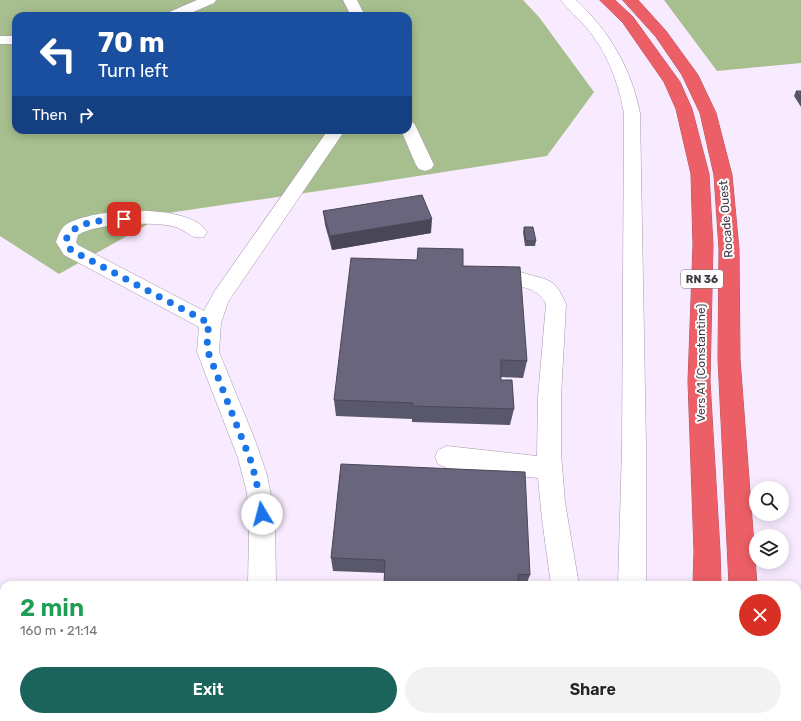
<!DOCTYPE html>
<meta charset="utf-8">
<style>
:root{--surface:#fff;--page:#f2f2f2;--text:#222;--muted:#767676;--accent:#1a645b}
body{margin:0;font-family:Rubik,sans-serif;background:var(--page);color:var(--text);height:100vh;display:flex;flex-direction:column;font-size:15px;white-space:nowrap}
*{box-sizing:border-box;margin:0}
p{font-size:13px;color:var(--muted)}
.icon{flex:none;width:22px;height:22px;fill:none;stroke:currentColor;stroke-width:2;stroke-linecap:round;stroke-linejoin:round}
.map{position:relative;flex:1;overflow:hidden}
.sheet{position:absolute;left:0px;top:581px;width:801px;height:140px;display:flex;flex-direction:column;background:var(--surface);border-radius:12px 12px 0 0;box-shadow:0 2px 10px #0003}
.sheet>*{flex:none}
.banner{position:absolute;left:12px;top:12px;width:400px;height:122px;border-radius:12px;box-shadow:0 2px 10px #0003;background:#1a4fa0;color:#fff;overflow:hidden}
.tools{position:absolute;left:749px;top:481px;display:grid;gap:8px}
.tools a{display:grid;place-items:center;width:40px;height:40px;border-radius:50%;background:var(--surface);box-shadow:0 2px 10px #0003;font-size:20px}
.pin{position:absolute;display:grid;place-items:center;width:34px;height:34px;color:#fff;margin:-17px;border-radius:8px;box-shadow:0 2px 6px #0006}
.me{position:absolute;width:44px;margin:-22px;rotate:352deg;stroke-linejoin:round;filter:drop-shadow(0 0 3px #0008)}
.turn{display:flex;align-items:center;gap:14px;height:84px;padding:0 20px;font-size:18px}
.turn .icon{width:52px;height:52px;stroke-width:2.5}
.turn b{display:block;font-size:28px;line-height:34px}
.then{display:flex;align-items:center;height:38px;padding:0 20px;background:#0003;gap:8px;font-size:15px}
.round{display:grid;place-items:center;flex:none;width:42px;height:42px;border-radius:21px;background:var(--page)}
.head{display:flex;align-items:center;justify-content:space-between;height:68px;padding:0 20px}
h1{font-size:24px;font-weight:600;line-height:30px;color:#1e9e55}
.button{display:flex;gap:8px;margin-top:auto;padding:8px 20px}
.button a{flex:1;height:46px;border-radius:24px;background:var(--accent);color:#fff;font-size:16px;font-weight:600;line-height:46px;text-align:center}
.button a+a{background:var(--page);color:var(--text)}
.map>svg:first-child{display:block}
.forest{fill:#a7bf8e;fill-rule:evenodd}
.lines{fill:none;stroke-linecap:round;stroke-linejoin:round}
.minor-casing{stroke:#a697ad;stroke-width:1}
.highway-casing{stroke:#b0525a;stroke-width:1}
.minor{fill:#fff;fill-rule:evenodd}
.highway{fill:#ec5f66;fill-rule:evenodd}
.wall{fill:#59576b}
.shaded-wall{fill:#494757}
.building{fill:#68657c;stroke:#494757}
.route{stroke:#1a73e8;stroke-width:7;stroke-dasharray:0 12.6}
.labels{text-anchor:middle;stroke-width:4;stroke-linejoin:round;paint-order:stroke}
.shield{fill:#fefefe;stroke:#79747b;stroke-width:1}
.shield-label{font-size:11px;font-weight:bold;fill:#403943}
.street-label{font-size:12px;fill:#403943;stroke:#fefefe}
</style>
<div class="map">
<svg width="801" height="721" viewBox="0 0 801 721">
<rect width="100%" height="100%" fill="#f9ebff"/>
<path class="forest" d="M 0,0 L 523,0 L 539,17 L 594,92 L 547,156 L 373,183 L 168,213 L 59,274 L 0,236 ZM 16,16 L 408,16 L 408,130 L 16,130 Z
M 664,0 L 801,0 L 801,63 L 717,71 Z"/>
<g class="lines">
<g class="minor-casing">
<path id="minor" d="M 197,0 L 216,0 L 214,3 L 184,16 L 165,16 L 167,13 Z
M 343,0 L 357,0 L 365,16 L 351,16 Z
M 561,0 L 576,0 C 610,32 631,68 640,113 L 646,447 L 646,585 L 618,585 L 622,447 L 624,113 C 618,81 607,52 586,27 C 578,18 568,10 561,0 Z
M 0,36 L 16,36 L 16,44 L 0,44 Z
M 408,122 L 414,123 L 416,127 L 434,165 L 431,169 L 425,171 L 419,169 L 416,165 L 401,130 L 408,130 Z
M 328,130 L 345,130 L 228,302 L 221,323 L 219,352 L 255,440 L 267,475 L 275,516 L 276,585 L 248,585 L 249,528 L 247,493 L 238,458 L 197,352 L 199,327 L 64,255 L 56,242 C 58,236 61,227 67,224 C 93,208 189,202 207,232 L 204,237 C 191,240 187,231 176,227 C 157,221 95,223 78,235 L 76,242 L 78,245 L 204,311 L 214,292 Z
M 491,270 L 520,272 L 545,279 L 553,283 L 559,290 L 566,304 L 561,397 L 561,453 L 565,502 L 579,585 L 551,585 L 542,519 L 538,478 L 447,468 L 438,464 L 435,457 L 438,450 L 447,446 L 537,456 L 538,397 L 546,304 C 535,280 504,288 484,282 L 481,277 L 484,272 Z
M 83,717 L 113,717 L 111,721 L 81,721 Z
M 259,717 L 289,717 L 289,721 L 259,721 Z
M 563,717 L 593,717 L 594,721 L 564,721 Z
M 612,717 L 642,717 L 642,721 L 612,721 Z
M 764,717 L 794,717 L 795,721 L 765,721 Z"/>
</g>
<g class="highway-casing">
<path id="highway" d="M 600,0 L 615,0 L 633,17 L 680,82 L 692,109 L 709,174 L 713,245 L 710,381 L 720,551 L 721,585 L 693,585 L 694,551 L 688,381 L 693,245 L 691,174 L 676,109 L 664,82 L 623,23 Z
M 623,0 L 638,0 L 666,31 L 698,75 L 716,113 L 732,175 L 739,249 L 740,359 L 757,585 L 729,585 L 718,359 L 719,249 L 714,175 L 700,113 L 682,75 L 656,37 Z
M 690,717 L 720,717 L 720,721 L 690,721 Z
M 731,717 L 761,717 L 761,721 L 731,721 Z"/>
</g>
<use href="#minor" class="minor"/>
<use href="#highway" class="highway"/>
</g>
<path class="wall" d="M 796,91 L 801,91 L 801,107 L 794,96 Z
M 323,211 L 431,233 L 332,250 L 325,225 Z
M 524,227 L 536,241 L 535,246 L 525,246 L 523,232 Z
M 463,266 L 527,361 L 523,378 L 501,377 L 501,380 L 514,409 L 510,425 L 412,422 L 412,419 L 336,416 L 334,400 Z
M 341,464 L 530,575 L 526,585 L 384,585 L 385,573 L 333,571 L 331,558 Z"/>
<path class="shaded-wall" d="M 432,219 L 431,233 L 332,250 L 330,236 Z"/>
<path class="building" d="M 796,91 L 801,91 L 801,98 Z
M 422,195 L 432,219 L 330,236 L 323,211 Z
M 524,227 L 533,227 L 536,241 L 526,241 Z
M 418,248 L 463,249 L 463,266 L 520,267 L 527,361 L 501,360 L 501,380 L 512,380 L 514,409 L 412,406 L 413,403 L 334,400 L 351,258 L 417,260 Z
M 341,464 L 525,472 L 530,575 L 518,574 L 518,585 L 384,585 L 385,560 L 331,558 Z"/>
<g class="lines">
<path class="route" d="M 124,219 C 106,220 77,220 67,237 L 66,242 L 71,250 L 209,323 L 207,338 L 208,352 L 252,464 L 259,493 L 262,514"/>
</g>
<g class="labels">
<rect class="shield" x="681" y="270" width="42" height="18" rx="3"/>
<g class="shield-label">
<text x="702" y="283">RN 36</text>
</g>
<g class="street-label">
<text transform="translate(726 219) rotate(-94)" y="4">Rocade Ouest</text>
<text transform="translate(701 363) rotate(-90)" y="4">Vers A1 (Constantine)</text>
</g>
</g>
</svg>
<div class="tools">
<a><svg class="icon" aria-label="search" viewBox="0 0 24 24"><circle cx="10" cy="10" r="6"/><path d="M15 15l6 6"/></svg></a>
<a><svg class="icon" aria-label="layers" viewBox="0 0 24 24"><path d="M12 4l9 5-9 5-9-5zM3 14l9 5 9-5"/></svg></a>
</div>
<div class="pin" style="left:124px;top:219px;background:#d93025"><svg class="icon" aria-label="arrive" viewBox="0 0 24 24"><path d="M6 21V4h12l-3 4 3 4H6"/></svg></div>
<svg class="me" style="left:262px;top:514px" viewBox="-20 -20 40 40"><circle r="19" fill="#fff"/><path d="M0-13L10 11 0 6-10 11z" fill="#1a73e8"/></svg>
<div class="banner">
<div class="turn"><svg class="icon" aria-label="left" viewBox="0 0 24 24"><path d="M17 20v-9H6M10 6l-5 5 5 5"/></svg><div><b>70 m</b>Turn left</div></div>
<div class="then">Then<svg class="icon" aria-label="right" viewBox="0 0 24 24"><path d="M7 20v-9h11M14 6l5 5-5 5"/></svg></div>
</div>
<section class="sheet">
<div class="head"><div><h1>2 min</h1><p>160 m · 21:14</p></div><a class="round" style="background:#d93025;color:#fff"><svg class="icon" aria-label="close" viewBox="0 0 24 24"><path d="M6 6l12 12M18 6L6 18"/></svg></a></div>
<div class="button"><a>Exit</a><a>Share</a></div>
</section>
</div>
